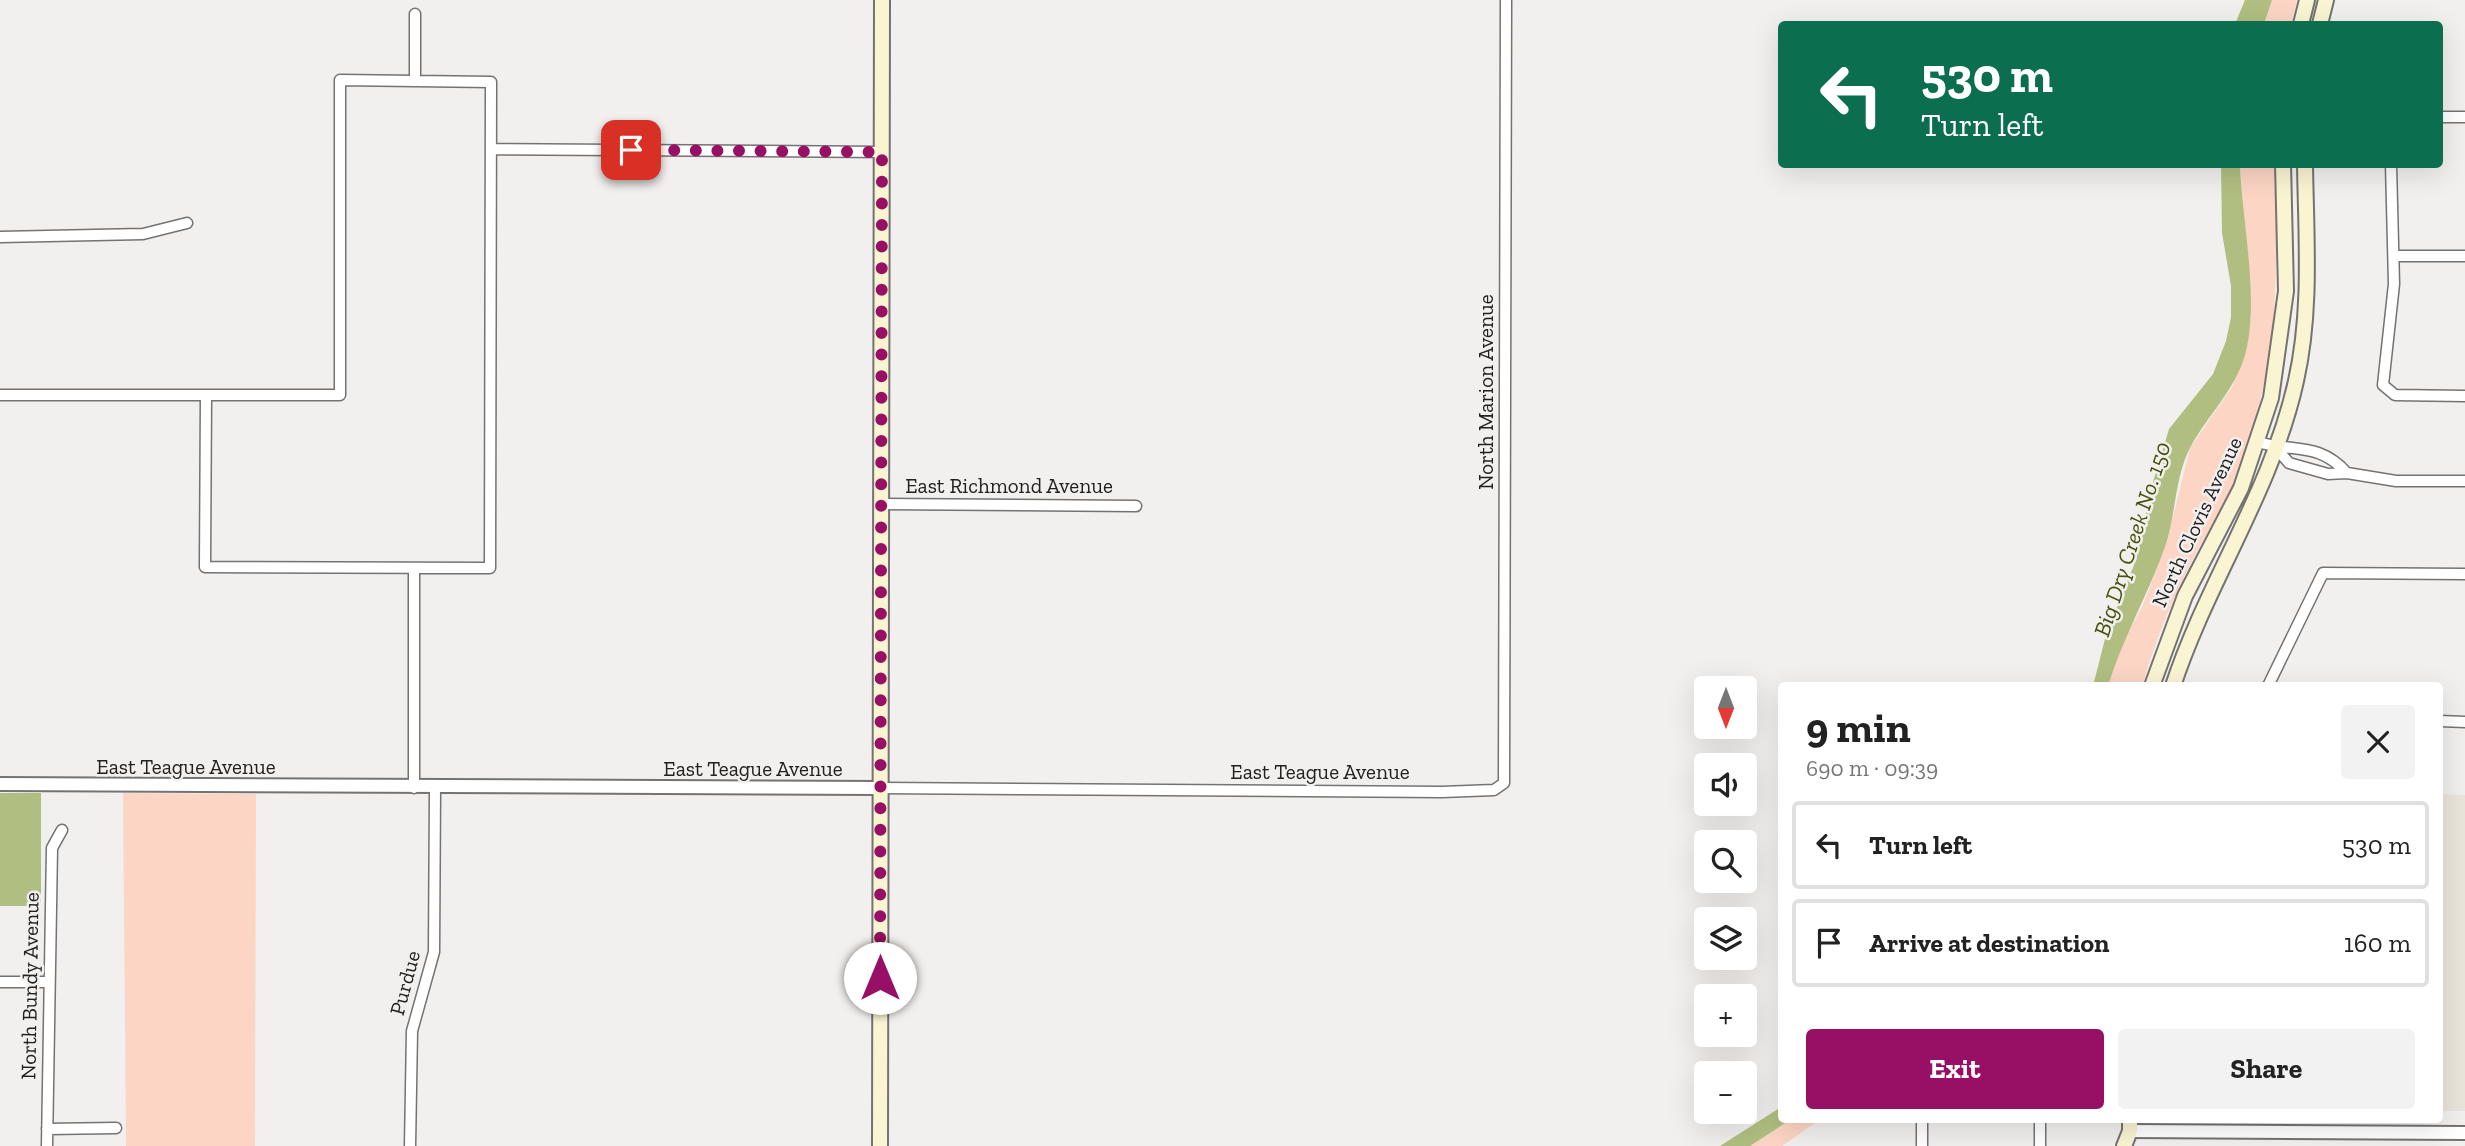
<!DOCTYPE html>
<meta charset="utf-8">
<style>
:root{--surface:#fff;--page:#f2f2f2;--text:#222;--muted:#767676;--line:#e0e0e0;--accent:#971065}
body{margin:0;font-family:"Zilla Slab",serif;background:var(--page);color:var(--text);height:100vh;display:flex;flex-direction:column;font-size:26px;white-space:nowrap}
*{box-sizing:border-box;margin:0}
p{font-size:23px;color:var(--muted)}
.icon{flex:none;width:38px;height:38px;fill:none;stroke:currentColor;stroke-width:2;stroke-linecap:round;stroke-linejoin:round}
.map{position:relative;flex:1;overflow:hidden}
.drawer{position:absolute;left:1778px;top:682px;width:665px;height:441px;display:flex;flex-direction:column;background:var(--surface);border-radius:7px;box-shadow:0 7px 28px #0002}
.drawer>*{flex:none}
.hud{position:absolute;left:1778px;top:21px;width:665px;height:147px;border-radius:7px;box-shadow:0 7px 28px #0002;background:#0b6e4f;color:#fff;overflow:hidden}
.needle{width:46px;rotate:180deg}
.tools{position:absolute;left:1694px;top:676px;display:grid;gap:14px}
.tools a{display:grid;place-items:center;width:63px;height:63px;border-radius:7px;background:var(--surface);box-shadow:0 7px 28px #0002;font-size:35px}
.pin{position:absolute;display:grid;place-items:center;width:60px;height:60px;color:#fff;margin:-30px;border-radius:14px;box-shadow:0 4px 10px #0006}
.me{position:absolute;width:77px;margin:-38px;rotate:0deg;stroke-linejoin:round;filter:drop-shadow(0 0 5px #0008)}
.turn{display:flex;align-items:center;gap:24px;height:147px;padding:0 28px;font-size:32px}
.turn .icon{width:91px;height:91px;stroke-width:2.5}
.turn b{display:block;font-size:49px;line-height:60px}
.round{display:grid;place-items:center;flex:none;width:74px;height:74px;border-radius:7px;background:var(--page)}
.overview{display:flex;align-items:center;justify-content:space-between;height:119px;padding:0 28px}
h1{font-size:42px;font-weight:800;line-height:52px}
.button{display:flex;gap:14px;margin-top:auto;padding:14px 28px}
.button a{flex:1;height:80px;border-radius:7px;background:var(--accent);color:#fff;font-size:28px;font-weight:800;line-height:80px;text-align:center}
.button a+a{background:var(--page);color:var(--text)}
ul{padding:0;list-style:none}
li{display:flex;align-items:center;gap:21px;height:88px;margin:0 14px 10px;padding:0 14px;border:4px solid var(--line);border-radius:7px}
li div{flex:1}
li b{display:block;font-size:26px}
li em{font-style:normal}
.map>svg:first-child{display:block}
.built{fill:#eae5db}
.green{fill:#fcd5c4}
.water{fill:#b0bf81}
.lines{fill:none;stroke-linecap:round;stroke-linejoin:round}
.minor-casing{stroke:#757371;stroke-width:13}
.tertiary-casing{stroke:#757371;stroke-width:16}
.secondary-casing{stroke:#757371;stroke-width:18}
.minor{stroke:#fff;stroke-width:10}
.tertiary{stroke:#fff;stroke-width:12}
.secondary{stroke:#f9f4d2;stroke-width:14}
.route{stroke:#971065;stroke-width:12;stroke-dasharray:0 21.6}
.labels{text-anchor:middle;stroke-width:5;stroke-linejoin:round;paint-order:stroke}
.street-label{font-size:21px;fill:#222120;stroke:#f2f0ee}
.water-label{font-size:23px;font-style:italic;fill:#455009;stroke:#f2f0ee}
</style>
<div class="map">
<svg width="2465" height="1146" viewBox="0 0 2465 1146">
<rect width="100%" height="100%" fill="#f2f0ee"/>
<path class="built" d="M 2440,794 L 2465,795 L 2465,1111 L 2440,1111 Z"/>
<path class="green" d="M 2272,0 L 2297,0 L 2291,24 L 2264,24 Z
M 2240,165 L 2274,165 C 2278,267 2280,361 2242,458 C 2237,472 2233,490 2225,503 C 2189,560 2161,621 2142,686 L 2108,686 L 2118,651 L 2143,605 L 2167,541 L 2190,448 L 2233,385 L 2251,319 Z
M 123,793 L 256,794 L 255,1146 L 126,1146 Z
M 1790,1120 L 1819,1120 L 1782,1146 L 1750,1146 Z"/>
<path class="water" d="M 2245,0 L 2272,0 L 2264,24 L 2235,24 Z
M 2221,165 L 2240,165 C 2242,221 2260,302 2245,355 C 2235,390 2208,415 2191,446 C 2175,475 2176,513 2166,544 C 2149,593 2123,637 2108,686 L 2093,686 L 2106,635 L 2134,565 L 2153,482 L 2169,429 L 2213,374 L 2226,341 L 2231,317 L 2231,286 L 2222,233 Z
M 0,793 L 41,793 L 41,906 L 0,906 Z
M 1781,1107 L 1782,1120 L 1790,1120 L 1750,1146 L 1720,1146 Z"/>
<g class="lines">
<g class="minor-casing">
<path id="minor" d="M 415,81 L 415,14
M 2440,117 L 2465,117
M 491,149 L 882,152
M 2391,164 L 2394,284 L 2383,385 L 2395,395 L 2465,396
M 0,237 L 143,234 L 187,223
M 2394,256 L 2465,256
M 0,395 L 340,395 L 340,80 L 491,82 L 490,568 L 205,567 L 206,395
M 2258,442 C 2293,453 2318,441 2347,473
M 2276,448 L 2289,463 L 2328,474 L 2347,473 L 2396,481 L 2465,481
M 881,504 L 1136,506
M 2268,686 L 2323,573 L 2465,574
M 2440,721 L 2465,722
M 414,788 L 414,568
M 880,788 L 1442,792 L 1494,790 L 1504,783 L 1506,0
M 0,982 L 49,982
M 1922,1120 L 1922,1146
M 47,1129 L 116,1128
M 47,1146 L 52,848 L 62,830
M 410,1146 L 412,1031 L 434,952 L 435,788
M 2040,1146 L 2040,1120"/>
</g>
<g class="tertiary-casing">
<path id="tertiary" d="M 0,784 L 880,788
M 2130,1131 L 2465,1133"/>
</g>
<g class="secondary-casing">
<path id="secondary" d="M 2301,24 L 2307,0
M 2320,24 L 2326,0
M 2152,686 L 2185,596 L 2241,488 L 2271,398 L 2286,291 L 2283,164
M 2173,686 C 2207,582 2272,490 2296,381 C 2312,310 2306,237 2305,164
M 880,1146 L 882,0
M 2124,1146 L 2130,1131 L 2130,1120"/>
</g>
<use href="#minor" class="minor"/>
<use href="#tertiary" class="tertiary"/>
<use href="#secondary" class="secondary"/>
</g>
<g class="lines">
<path class="route" d="M 631,150 L 882,152 L 880,978"/>
</g>
<g class="labels">
<g class="street-label">
<text transform="translate(1486 392) rotate(-90)" y="7">North Marion Avenue</text>
<text x="1009" y="493">East Richmond Avenue</text>
<text transform="translate(2197 522) rotate(-65)" y="7">North Clovis Avenue</text>
<text x="186" y="774">East Teague Avenue</text>
<text x="753" y="776">East Teague Avenue</text>
<text x="1320" y="779">East Teague Avenue</text>
<text transform="translate(405 983) rotate(-75)" y="7">Purdue</text>
<text transform="translate(30 986) rotate(-89)" y="7">North Bundy Avenue</text>
</g>
<g class="water-label">
<text transform="translate(2132 539) rotate(-72)" y="8">Big Dry Creek No. 150</text>
</g>
</g>
</svg>
<div class="tools">
<a><svg class="needle" viewBox="-14 -14 28 28"><path d="M0-13l5 13h-10z" fill="#e53935"/><path d="M0 13l5-13h-10z" fill="#767676"/></svg></a>
<a><svg class="icon" aria-label="sound" viewBox="0 0 24 24"><path d="M4 9h4l5-4v14l-5-4H4zM17 9q2 3 0 6"/></svg></a>
<a><svg class="icon" aria-label="search" viewBox="0 0 24 24"><circle cx="10" cy="10" r="6"/><path d="M15 15l6 6"/></svg></a>
<a><svg class="icon" aria-label="layers" viewBox="0 0 24 24"><path d="M12 4l9 5-9 5-9-5zM3 14l9 5 9-5"/></svg></a>
<a>+</a>
<a>−</a>
</div>
<div class="pin" style="left:631px;top:150px;background:#d93025"><svg class="icon" aria-label="arrive" viewBox="0 0 24 24"><path d="M6 21V4h12l-3 4 3 4H6"/></svg></div>
<svg class="me" style="left:880px;top:978px" viewBox="-20 -20 40 40"><circle r="19" fill="#fff"/><path d="M0-13L10 11 0 6-10 11z" fill="#971065"/></svg>
<div class="hud">
<div class="turn"><svg class="icon" aria-label="left" viewBox="0 0 24 24"><path d="M17 20v-9H6M10 6l-5 5 5 5"/></svg><div><b>530 m</b>Turn left</div></div>
</div>
<section class="drawer">
<div class="overview"><div><h1>9 min</h1><p>690 m · 09:39</p></div><a class="round"><svg class="icon" aria-label="close" viewBox="0 0 24 24"><path d="M6 6l12 12M18 6L6 18"/></svg></a></div>
<ul>
<li><svg class="icon" aria-label="left" viewBox="0 0 24 24"><path d="M17 20v-9H6M10 6l-5 5 5 5"/></svg><div><b>Turn left</b></div><em>530 m</em></li>
<li><svg class="icon" aria-label="arrive" viewBox="0 0 24 24"><path d="M6 21V4h12l-3 4 3 4H6"/></svg><div><b>Arrive at destination</b></div><em>160 m</em></li>
</ul>
<div class="button"><a>Exit</a><a>Share</a></div>
</section>
</div>
